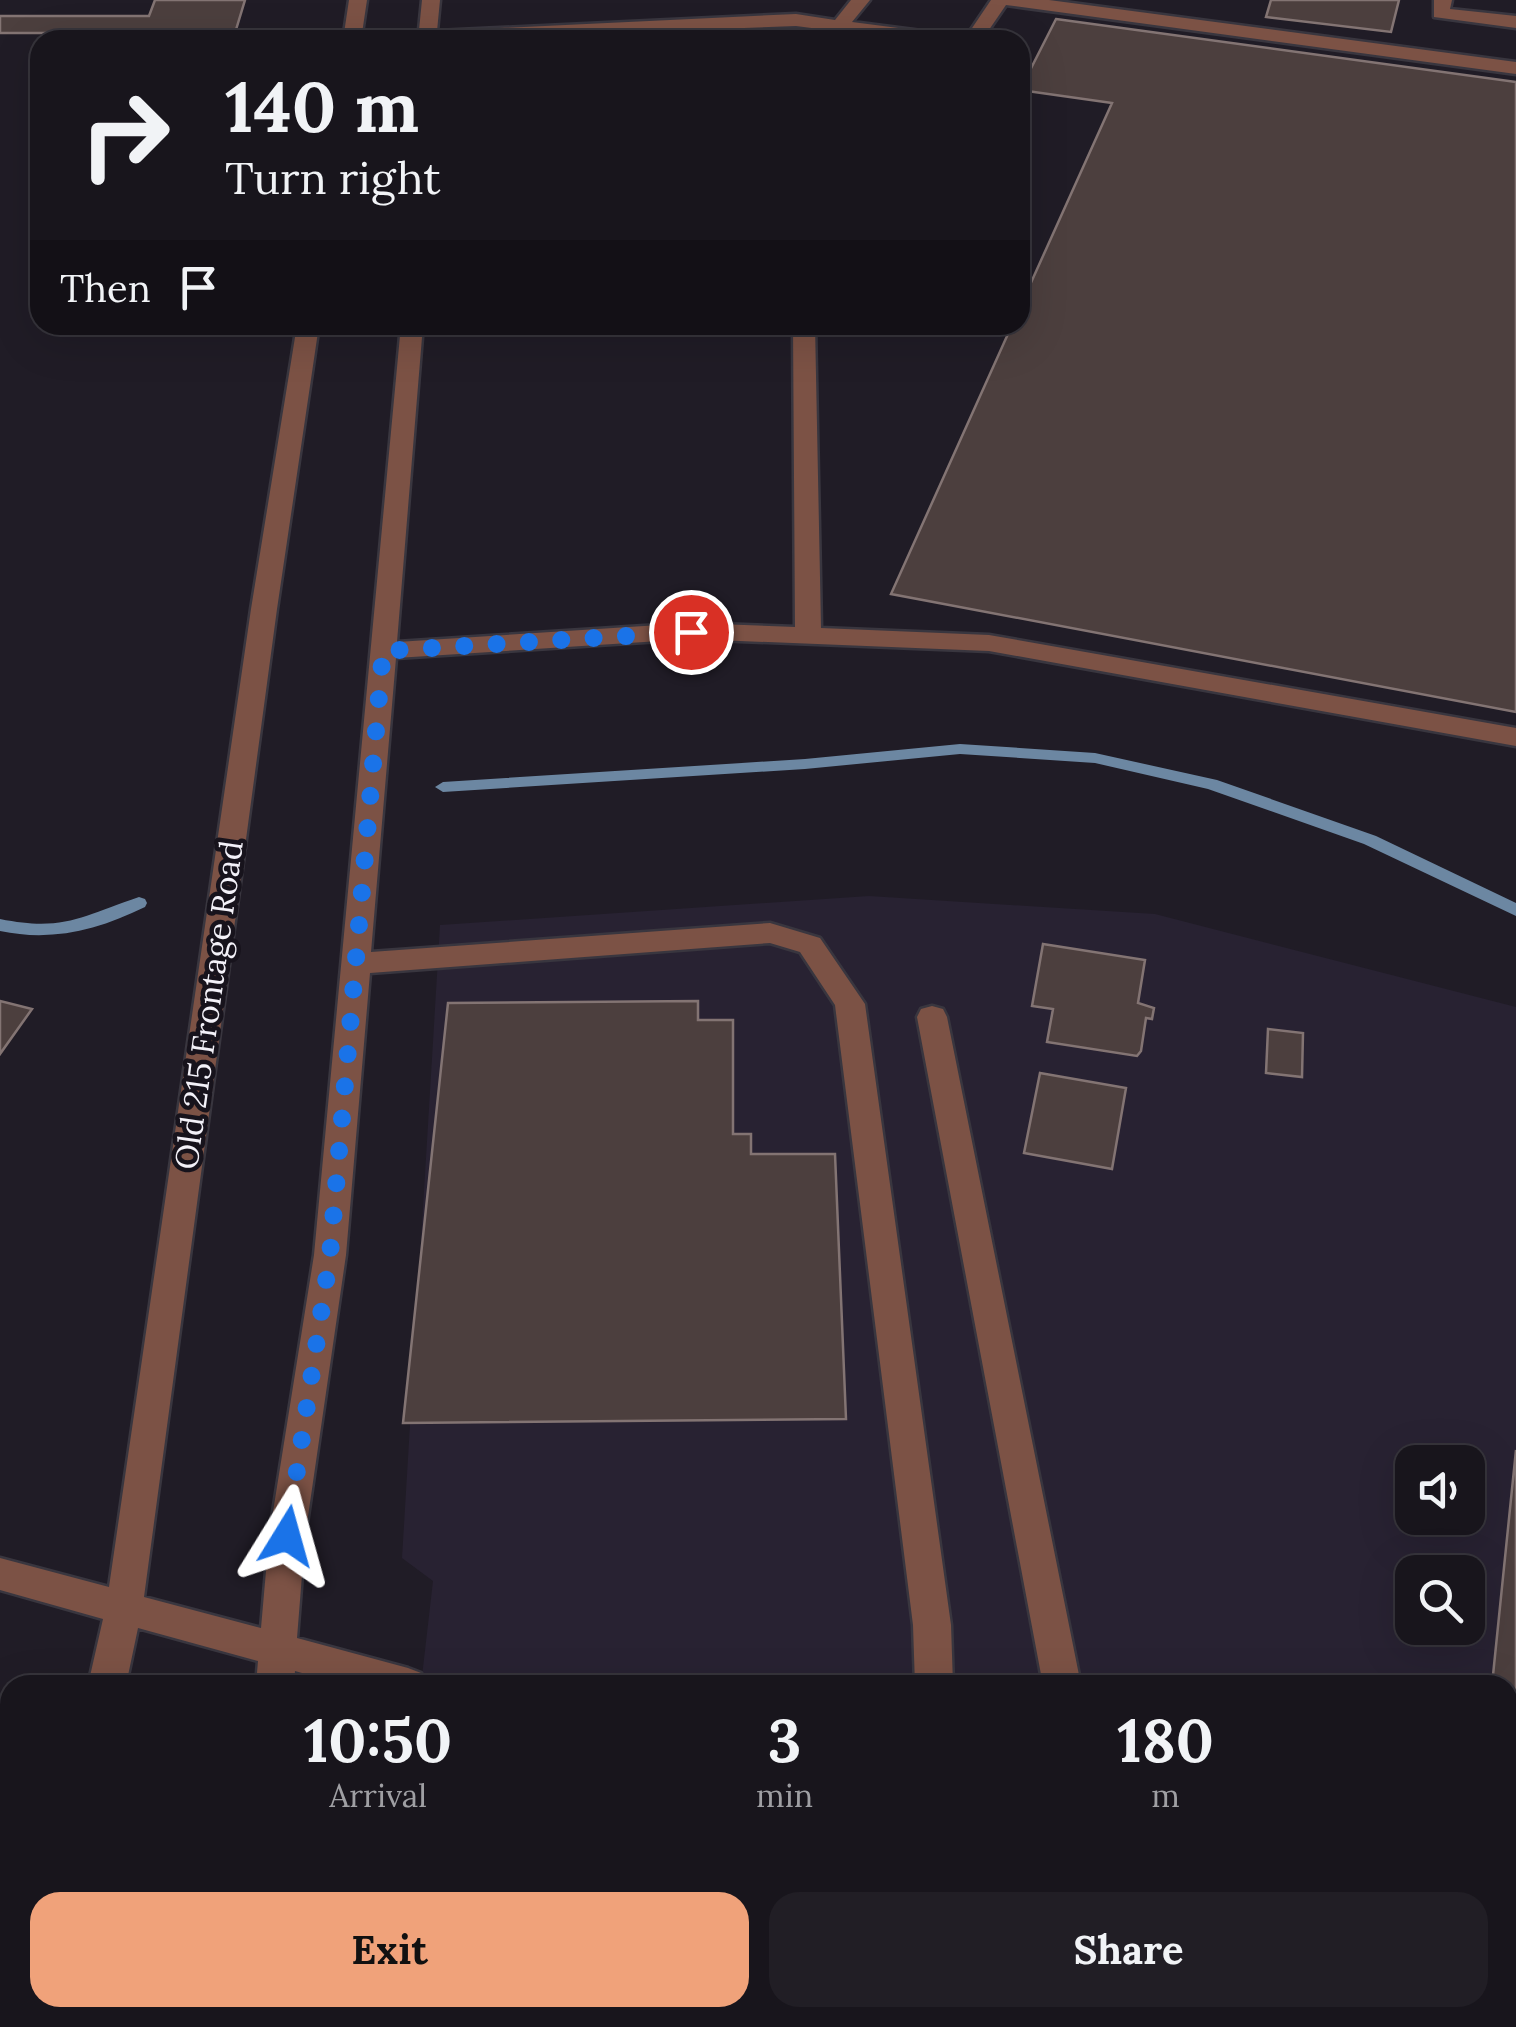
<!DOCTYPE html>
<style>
:root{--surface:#18151c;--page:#211e25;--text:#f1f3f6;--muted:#9f9fa3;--line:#36343b;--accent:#f0a27a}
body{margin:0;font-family:Lora,serif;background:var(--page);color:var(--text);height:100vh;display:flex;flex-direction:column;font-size:38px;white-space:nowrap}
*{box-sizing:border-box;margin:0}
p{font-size:32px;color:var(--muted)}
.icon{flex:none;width:55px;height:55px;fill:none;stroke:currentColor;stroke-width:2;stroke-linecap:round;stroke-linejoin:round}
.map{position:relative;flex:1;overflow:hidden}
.details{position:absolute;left:0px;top:1675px;width:1518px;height:352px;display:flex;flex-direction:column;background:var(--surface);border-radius:30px 30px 0 0;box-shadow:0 10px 40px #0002,0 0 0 2px var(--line)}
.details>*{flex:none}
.guide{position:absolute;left:30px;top:30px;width:1000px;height:305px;border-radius:30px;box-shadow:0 10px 40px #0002,0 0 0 2px var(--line);background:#18151c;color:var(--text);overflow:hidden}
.controls{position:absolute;left:1395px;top:1445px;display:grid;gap:20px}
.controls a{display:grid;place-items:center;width:90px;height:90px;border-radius:20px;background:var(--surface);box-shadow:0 10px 40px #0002,0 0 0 2px var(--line);font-size:50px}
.pin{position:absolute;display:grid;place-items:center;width:85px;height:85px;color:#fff;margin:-42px;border:5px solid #fff;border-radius:50%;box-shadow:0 2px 10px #0007}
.me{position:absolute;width:110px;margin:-55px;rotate:8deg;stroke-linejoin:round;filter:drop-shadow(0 0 8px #0008)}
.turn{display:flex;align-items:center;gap:35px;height:210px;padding:0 30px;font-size:45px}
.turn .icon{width:130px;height:130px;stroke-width:2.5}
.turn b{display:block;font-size:70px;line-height:85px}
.then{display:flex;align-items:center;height:95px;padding:0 30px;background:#0003;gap:20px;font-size:38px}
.eta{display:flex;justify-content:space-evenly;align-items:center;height:170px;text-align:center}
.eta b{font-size:60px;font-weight:800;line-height:70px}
.action{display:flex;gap:20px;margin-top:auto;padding:20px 30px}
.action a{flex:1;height:115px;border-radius:30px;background:var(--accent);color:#111;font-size:40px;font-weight:800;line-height:115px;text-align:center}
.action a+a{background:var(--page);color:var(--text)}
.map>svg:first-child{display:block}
.built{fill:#282232;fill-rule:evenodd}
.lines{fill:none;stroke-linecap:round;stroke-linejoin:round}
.stream{fill:#6c87a2;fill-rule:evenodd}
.building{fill:#4c3f3e;stroke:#837473;stroke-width:2.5}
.minor-casing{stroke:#39363f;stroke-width:5}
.minor{fill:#7c5245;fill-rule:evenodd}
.route{stroke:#1a73e8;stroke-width:18;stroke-dasharray:0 32.4}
.labels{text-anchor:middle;stroke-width:9;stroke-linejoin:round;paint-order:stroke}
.street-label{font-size:32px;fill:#f3f1f8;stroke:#17131c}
</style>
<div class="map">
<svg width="1516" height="2027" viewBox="0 0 1516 2027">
<rect width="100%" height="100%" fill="#201c26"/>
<path class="built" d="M 869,896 L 1155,914 L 1516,1007 L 1516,2027 L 373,2027 L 373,2018 L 1508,2018 L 1508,1685 L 421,1685 L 433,1581 L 402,1558 L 440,925 ZM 1412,1462 L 1468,1462 L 1468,1518 L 1412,1518 ZM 1412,1572 L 1468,1572 L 1468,1628 L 1412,1628 Z"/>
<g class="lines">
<path class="stream" d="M 960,744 L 1095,753 L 1217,780 L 1376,836 L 1516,903 L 1516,916 L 1364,844 L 1208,789 L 1095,763 L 960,754 L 805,769 L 443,792 L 435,787 L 443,782 L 805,759 Z
M 139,897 L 145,899 L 147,903 L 145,907 C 98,930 52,942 0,931 L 0,919 C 64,932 82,916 139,897 Z"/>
</g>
<path class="building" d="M 155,0 L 245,0 L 235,33 L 0,33 L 0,16 L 149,16 Z
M 1271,0 L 1399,0 L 1391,32 L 1266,17 Z
M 1056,19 L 1516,82 L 1516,712 L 891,594 L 1012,325 L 1020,325 L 1020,307 L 1112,103 L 1020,90 Z
M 1043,944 L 1145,960 L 1138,1003 L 1154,1008 L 1152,1019 L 1146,1018 L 1141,1051 L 1137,1056 L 1047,1042 L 1053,1009 L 1032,1006 Z
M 0,1001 L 32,1009 L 0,1054 Z
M 698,1001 L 698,1020 L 733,1020 L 733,1134 L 751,1134 L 751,1154 L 835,1154 L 846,1419 L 403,1423 L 448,1003 Z
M 1268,1029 L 1303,1033 L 1302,1077 L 1266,1073 Z
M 1040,1073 L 1126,1088 L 1112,1169 L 1024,1153 Z
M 1516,1450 L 1516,1755 L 1508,1753 L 1508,1685 L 1492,1685 Z"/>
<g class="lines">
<g class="minor-casing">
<path id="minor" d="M 349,0 L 367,0 L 361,40 L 343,40 Z
M 422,0 L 440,0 L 437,31 L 796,14 L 835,20 L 851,0 L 870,0 L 852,22 L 945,34 L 954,40 L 904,40 L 796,26 L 418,40 Z
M 991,0 L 1049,0 L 1516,62 L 1516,74 L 1006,5 L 982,40 L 964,40 Z
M 1434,0 L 1452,0 L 1450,9 L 1516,16 L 1516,28 L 1434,17 Z
M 297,325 L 319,325 L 277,609 L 144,1597 L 261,1628 L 269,1537 L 314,1255 L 401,325 L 423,325 L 397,642 L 691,623 L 795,627 L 793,325 L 815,325 L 821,628 L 989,635 L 1516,728 L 1516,746 L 989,651 L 691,639 L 396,658 L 371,952 L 770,923 L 820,938 L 865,1004 L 951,1625 L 953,1685 L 915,1685 L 913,1625 L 835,1005 L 800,952 L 770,943 L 370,973 L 346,1255 L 305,1537 L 297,1638 L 408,1668 L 421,1673 L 427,1685 L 344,1685 L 295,1671 L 294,1685 L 256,1685 L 258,1661 L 138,1628 L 126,1685 L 88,1685 L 103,1619 L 0,1590 L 0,1558 L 109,1587 L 251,609 Z
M 932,1006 L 943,1009 L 947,1017 L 1081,1685 L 1043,1685 L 917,1017 L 921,1009 Z
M 0,1709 L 10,1712 L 10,1748 L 0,1745 Z
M 35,2018 L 77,2018 L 76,2027 L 34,2027 Z
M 223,2018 L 265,2018 L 264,2027 L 222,2027 Z"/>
</g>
<use href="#minor" class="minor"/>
</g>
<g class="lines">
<path class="route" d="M 287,1536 L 330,1255 L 383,651 L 691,632"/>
</g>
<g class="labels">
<g class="street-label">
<text transform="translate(209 1005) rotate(-82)" y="11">Old 215 Frontage Road</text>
</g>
</g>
</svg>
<div class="controls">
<a><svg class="icon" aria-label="sound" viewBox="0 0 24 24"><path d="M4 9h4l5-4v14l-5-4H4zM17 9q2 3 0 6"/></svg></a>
<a><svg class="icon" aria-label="search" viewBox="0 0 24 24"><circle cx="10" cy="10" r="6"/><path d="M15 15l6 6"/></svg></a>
</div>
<div class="pin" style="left:691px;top:632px;background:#d93025"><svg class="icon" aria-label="arrive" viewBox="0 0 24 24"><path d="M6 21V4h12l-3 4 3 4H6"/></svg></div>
<svg class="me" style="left:287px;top:1536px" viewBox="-20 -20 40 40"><path d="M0-17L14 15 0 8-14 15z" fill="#1a73e8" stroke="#fff" stroke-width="4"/></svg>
<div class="guide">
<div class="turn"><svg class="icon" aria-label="right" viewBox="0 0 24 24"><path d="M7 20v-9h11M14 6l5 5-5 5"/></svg><div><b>140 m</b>Turn right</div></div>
<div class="then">Then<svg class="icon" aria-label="arrive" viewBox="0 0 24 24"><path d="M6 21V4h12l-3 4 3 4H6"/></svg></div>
</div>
<section class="details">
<div class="eta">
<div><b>10:50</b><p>Arrival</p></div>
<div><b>3</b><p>min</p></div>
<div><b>180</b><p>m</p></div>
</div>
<div class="action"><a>Exit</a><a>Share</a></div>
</section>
</div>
